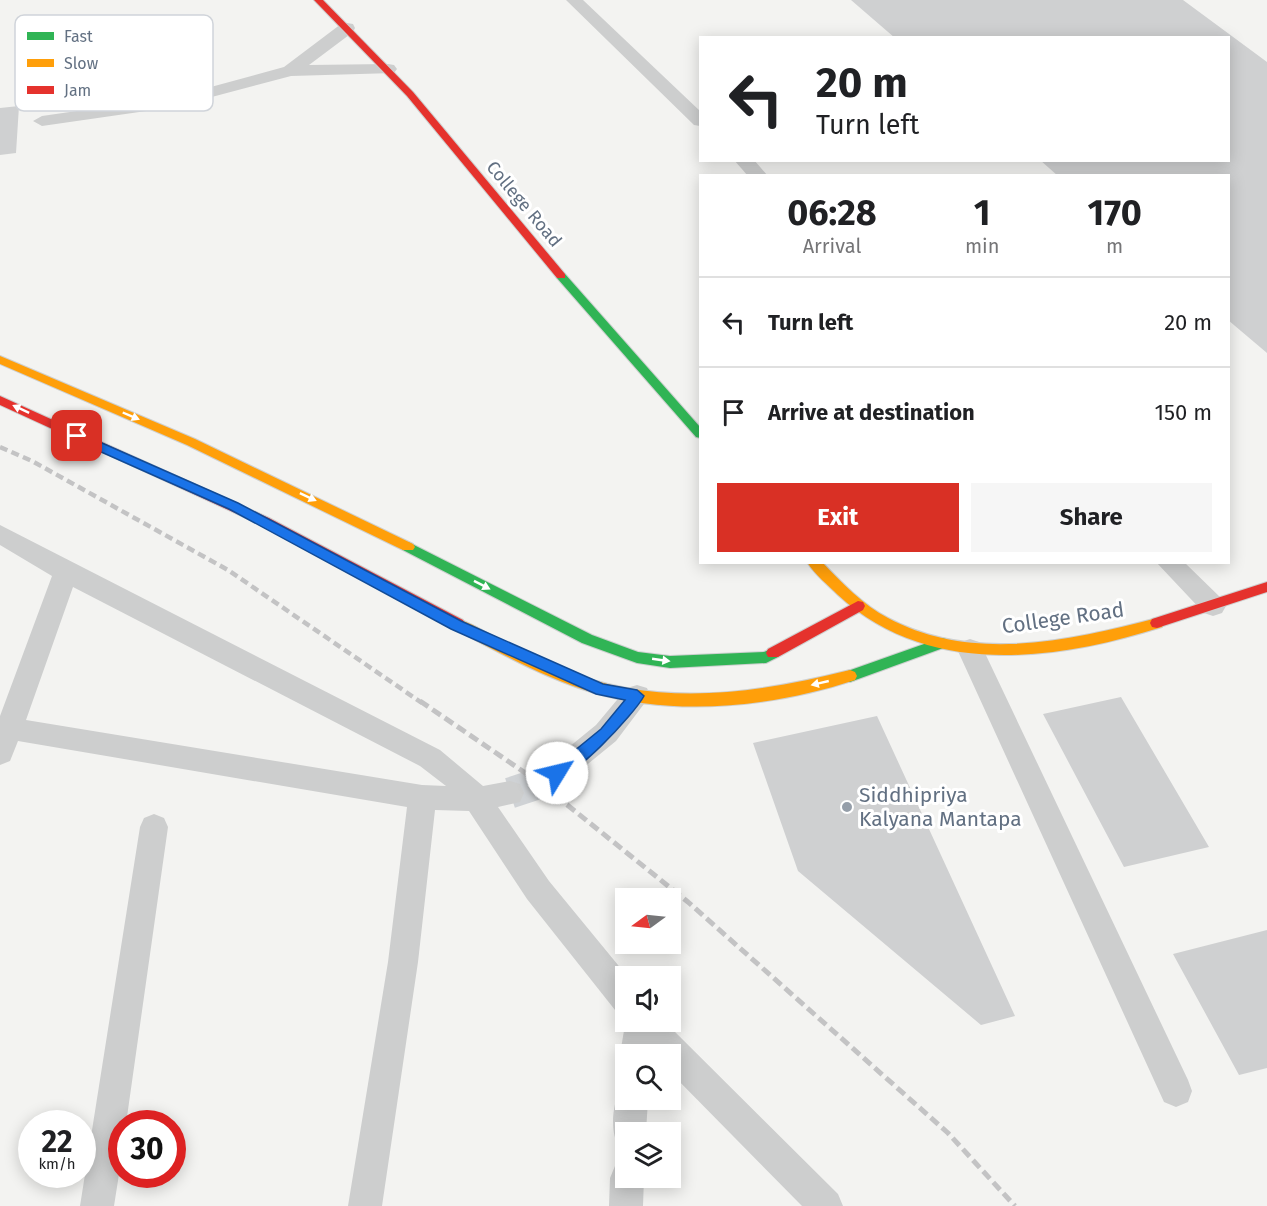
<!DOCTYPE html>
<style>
:root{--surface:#fff;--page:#f6f6f6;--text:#202124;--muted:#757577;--line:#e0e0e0;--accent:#d93025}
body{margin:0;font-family:"Fira Sans",sans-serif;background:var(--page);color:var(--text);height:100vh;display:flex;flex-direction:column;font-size:22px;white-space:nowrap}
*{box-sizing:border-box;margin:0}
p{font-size:20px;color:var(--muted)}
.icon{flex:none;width:33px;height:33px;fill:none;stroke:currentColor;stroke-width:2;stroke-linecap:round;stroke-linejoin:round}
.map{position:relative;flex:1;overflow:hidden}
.side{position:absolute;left:699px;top:174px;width:531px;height:390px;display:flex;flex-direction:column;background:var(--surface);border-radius:0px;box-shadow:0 3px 15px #0003}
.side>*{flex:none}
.guide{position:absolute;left:699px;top:36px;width:531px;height:126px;border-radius:0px;box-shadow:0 3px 15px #0003;background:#fff;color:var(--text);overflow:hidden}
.needle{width:39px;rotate:255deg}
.controls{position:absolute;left:615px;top:888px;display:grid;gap:12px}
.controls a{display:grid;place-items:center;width:66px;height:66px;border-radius:0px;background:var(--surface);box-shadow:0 3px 15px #0003;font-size:30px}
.speed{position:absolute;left:18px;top:1110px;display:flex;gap:12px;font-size:30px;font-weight:700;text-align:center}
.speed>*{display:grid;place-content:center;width:78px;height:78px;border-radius:50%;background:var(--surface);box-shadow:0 3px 15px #0003;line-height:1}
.speed small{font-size:15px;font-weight:400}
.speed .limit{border:9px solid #d22;background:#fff;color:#111}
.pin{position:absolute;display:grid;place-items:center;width:51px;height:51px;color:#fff;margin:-26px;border-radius:12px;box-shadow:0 3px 9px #0006}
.me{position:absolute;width:66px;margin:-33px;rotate:54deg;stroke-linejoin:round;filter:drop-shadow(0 0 4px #0008)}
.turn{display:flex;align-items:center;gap:21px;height:126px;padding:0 18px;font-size:27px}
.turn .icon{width:78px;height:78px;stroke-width:2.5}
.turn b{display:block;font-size:42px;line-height:51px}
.eta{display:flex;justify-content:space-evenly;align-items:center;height:102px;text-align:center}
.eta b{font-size:36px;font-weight:700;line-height:42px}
.action{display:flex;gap:12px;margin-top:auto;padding:12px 18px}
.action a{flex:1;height:69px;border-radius:0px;background:var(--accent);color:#fff;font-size:24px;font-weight:700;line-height:69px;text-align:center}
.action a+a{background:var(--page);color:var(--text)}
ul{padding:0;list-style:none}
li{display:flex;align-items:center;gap:18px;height:90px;padding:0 18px;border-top:2px solid var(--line)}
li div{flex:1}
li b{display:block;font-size:22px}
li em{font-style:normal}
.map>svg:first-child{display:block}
.building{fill:#cfd0d1}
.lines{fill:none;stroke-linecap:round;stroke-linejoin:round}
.street-tunnel{stroke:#cfd2d5;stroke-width:31;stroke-dasharray:31 15;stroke-linecap:butt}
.fast-casing{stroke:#ced0d0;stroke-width:2}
.slow-casing{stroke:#ced0d0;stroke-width:2}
.jam-casing{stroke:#ced0d0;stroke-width:2}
.street{fill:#cdcece;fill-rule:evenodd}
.fast{fill:#30b455;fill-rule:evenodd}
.slow{fill:#ff9f0a;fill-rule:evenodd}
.jam{fill:#e5322d;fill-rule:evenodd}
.rail-far1{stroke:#c3c3c4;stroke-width:4.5;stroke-dasharray:8 4.5;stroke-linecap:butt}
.rail{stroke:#c3c3c4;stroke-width:5;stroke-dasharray:10 5;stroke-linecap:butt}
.oneway{fill:#fff}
.route{fill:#1a73e8;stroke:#114b97;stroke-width:1.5}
.poi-dot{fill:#959ea9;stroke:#fff;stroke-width:2}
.labels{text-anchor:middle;stroke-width:6;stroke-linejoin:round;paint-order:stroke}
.far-street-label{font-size:18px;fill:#627082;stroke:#fff}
.street-label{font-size:21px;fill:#627082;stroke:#fff}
.poi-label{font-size:21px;fill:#627082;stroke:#fff;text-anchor:start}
.key{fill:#fff;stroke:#d0d4da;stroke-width:1.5}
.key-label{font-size:16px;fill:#627082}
</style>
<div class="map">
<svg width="1267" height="1206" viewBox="0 0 1267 1206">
<rect width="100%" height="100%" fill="#f3f3f1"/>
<path class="building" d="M 851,0 L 1183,0 L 1267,62 L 1267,353 L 1228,320 L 1228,176 L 1058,176 L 1040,160 L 1228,160 L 1228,38 L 895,38 Z
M 19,106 L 16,153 L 0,155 L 0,108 Z
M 1121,697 L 1209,847 L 1124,867 L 1043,714 Z
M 877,716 L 1015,1016 L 981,1025 L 798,871 L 753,743 Z
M 1267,930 L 1267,1068 L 1239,1075 L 1173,954 Z"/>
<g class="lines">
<path class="street-tunnel" d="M 510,793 L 540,783 L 557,773"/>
<g class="fast-casing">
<path id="fast" d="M 561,273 L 565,274 L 700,427 L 700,438 L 696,437 L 557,278 L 557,274 Z
M 408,542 L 592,635 L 638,652 L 670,656 L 764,652 L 773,648 L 778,649 L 780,653 L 778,657 L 766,663 L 670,668 L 637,663 L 582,643 L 403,550 L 401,547 Z
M 941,638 L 946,639 L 948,643 L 946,647 L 850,682 L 845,680 L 843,676 L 845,672 Z"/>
</g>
<g class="slow-casing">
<path id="slow" d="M 0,356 L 195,439 L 413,544 L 415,547 L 413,550 L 403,550 L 187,445 L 0,364 Z
M 807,562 L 822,562 C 842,583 863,605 888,618 C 972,663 1070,641 1157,618 L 1162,619 L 1164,623 L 1162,627 C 1055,661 928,678 838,595 C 828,585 815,575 807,562 Z
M 458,619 C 471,623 483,631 495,637 C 517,649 541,661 564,670 C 658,708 755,694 850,670 L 855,672 L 857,676 L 855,680 C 773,707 677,717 594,693 C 544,678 498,652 453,628 L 451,624 L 453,620 Z"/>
</g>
<g class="jam-casing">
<path id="jam" d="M 314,0 L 323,0 L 413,92 L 565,274 L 565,278 L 557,278 L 407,96 Z
M 0,396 L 269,518 L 463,620 L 465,624 L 463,628 L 453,628 L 259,524 L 0,405 Z
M 1267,582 L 1267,592 L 1157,628 L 1152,627 L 1150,623 L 1152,619 Z
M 858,601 L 863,602 L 865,606 L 863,610 L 778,657 L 768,657 L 766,653 L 768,649 Z"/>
</g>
<path class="street" d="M 566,0 L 583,0 L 700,111 L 700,126 L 694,125 Z
M 347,23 L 353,24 L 355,28 L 353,32 L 309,65 L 388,64 L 394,65 L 397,69 L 394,73 L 291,76 L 174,107 L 42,126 L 33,121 L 42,116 L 174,97 L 284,67 L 341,24 Z
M 734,160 L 754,160 L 768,176 L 748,176 Z
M 0,525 L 440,750 L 483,786 L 510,781 L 520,784 L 524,793 L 520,802 L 498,807 L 549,881 L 627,976 L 626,1015 L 615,1010 L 527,899 L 469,811 L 435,810 L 418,962 L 382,1206 L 348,1206 L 388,962 L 407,807 L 18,741 L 10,761 L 0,765 L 0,716 L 52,576 L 0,545 ZM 73,587 L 420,766 L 446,786 L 422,785 L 26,720 Z
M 1156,562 L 1184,562 L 1222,599 L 1226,606 L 1222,613 L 1213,616 L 1204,613 Z
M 970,639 L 979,642 L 983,649 L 1188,1080 L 1192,1091 L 1188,1102 L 1176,1107 L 1164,1102 L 957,649 L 961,642 Z
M 637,685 L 647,688 L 650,696 L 616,741 L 567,781 L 557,785 L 547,781 L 543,773 L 547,765 L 596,725 L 627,688 Z
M 154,814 L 164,818 L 168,827 L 126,1124 L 122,1124 L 122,1155 L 114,1206 L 80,1206 L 140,827 L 144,818 Z
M 626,1019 L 626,1022 L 665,1022 L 838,1194 L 843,1206 L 802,1206 L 670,1072 L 670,1054 L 626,1054 L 625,1065 L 620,1054 Z
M 626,1086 L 626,1100 L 648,1100 L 646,1132 L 626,1132 L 626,1147 L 617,1144 C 610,1126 613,1106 620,1088 Z
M 626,1162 L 626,1178 L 644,1178 L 643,1206 L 609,1206 L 610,1178 L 615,1166 Z"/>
<use href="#fast" class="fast"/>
<use href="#slow" class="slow"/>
<use href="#jam" class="jam"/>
<path class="rail-far1" d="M 0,447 L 32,461 L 228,570 L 422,703"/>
<path class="rail" d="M 420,701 L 540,783 L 688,902 L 948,1133 L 1015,1206"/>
</g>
<defs><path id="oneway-solid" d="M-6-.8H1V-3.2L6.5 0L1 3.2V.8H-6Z" transform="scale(1.5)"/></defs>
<g class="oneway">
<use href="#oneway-solid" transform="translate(21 409) rotate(-155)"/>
<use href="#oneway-solid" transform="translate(131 416) rotate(23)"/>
<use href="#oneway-solid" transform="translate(308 497) rotate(25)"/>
<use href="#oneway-solid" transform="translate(482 585) rotate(27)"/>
<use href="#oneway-solid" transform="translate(661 660) rotate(8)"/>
<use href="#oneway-solid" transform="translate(820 683) rotate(167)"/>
</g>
<path class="route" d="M 77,432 L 238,503 L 461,621 L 603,684 L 637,690 L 644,696 C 635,713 570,784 552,778 L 550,773 L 552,769 L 601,729 L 625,700 L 596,694 L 451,629 L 229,509 L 72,439 L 72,433 Z"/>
<circle class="poi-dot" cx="847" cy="807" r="6"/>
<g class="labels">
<g class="far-street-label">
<text transform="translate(524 204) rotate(50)" y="6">College Road</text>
</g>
<g class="street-label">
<text transform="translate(1063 618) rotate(-8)" y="7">College Road</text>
</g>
<g class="poi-label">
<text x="859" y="802">Siddhipriya<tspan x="859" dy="24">Kalyana Mantapa</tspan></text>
</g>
</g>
<rect x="15" y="15" width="198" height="96" rx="9" class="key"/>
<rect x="27" y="32" width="27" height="8" fill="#30b455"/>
<rect x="27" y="59" width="27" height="8" fill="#ff9f0a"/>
<rect x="27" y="86" width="27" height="8" fill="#e5322d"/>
<g class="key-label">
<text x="64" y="42">Fast</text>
<text x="64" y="69">Slow</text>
<text x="64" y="96">Jam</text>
</g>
</svg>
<div class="controls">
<a><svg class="needle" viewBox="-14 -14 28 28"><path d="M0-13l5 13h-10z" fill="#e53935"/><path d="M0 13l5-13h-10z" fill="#757577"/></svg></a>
<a><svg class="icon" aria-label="sound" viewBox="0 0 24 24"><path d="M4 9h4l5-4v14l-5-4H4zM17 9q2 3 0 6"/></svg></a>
<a><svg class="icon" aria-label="search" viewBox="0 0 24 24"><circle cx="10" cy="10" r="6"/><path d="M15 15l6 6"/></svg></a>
<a><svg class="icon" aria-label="layers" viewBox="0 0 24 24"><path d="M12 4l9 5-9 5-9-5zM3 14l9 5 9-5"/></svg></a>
</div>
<div class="speed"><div>22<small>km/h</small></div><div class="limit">30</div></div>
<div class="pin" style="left:77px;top:436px;background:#d93025"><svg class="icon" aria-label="arrive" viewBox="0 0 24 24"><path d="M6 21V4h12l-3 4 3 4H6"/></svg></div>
<svg class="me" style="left:557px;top:773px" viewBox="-20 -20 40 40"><circle r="19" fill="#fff"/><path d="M0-13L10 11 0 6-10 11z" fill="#1a73e8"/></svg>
<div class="guide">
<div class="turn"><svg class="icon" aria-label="left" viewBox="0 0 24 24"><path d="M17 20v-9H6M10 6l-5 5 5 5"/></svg><div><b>20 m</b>Turn left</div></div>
</div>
<section class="side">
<div class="eta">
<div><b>06:28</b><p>Arrival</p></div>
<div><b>1</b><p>min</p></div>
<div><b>170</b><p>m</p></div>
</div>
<ul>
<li><svg class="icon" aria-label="left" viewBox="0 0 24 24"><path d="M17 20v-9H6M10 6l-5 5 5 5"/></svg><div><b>Turn left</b></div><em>20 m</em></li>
<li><svg class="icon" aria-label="arrive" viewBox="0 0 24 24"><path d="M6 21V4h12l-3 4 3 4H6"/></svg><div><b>Arrive at destination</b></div><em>150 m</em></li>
</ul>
<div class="action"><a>Exit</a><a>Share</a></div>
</section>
</div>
